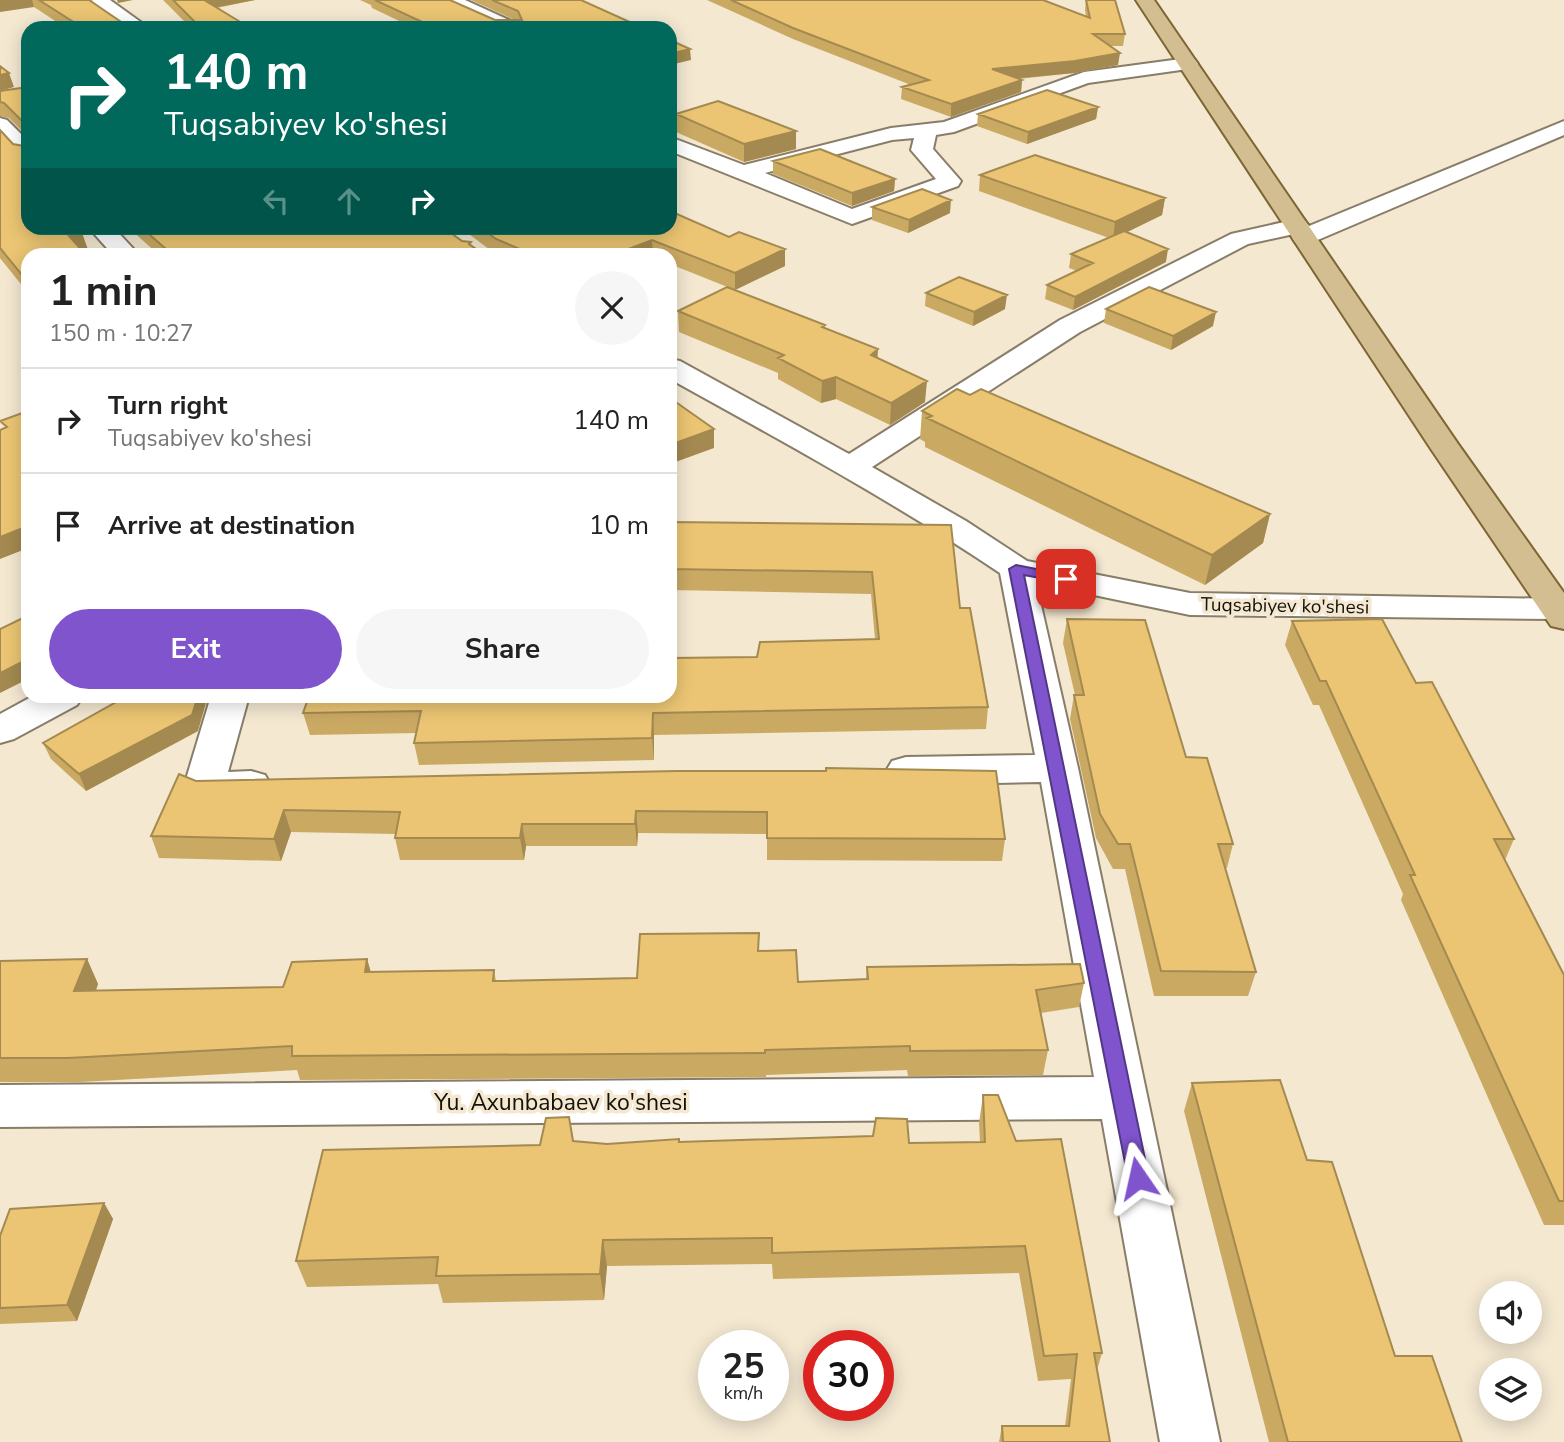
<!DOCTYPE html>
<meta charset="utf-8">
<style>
:root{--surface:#fff;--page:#f6f6f6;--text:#222;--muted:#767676;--line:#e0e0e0;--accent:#7f54cd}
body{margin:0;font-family:"Nunito Sans",sans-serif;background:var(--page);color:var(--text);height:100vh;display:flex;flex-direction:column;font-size:26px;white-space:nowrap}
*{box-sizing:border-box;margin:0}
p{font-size:23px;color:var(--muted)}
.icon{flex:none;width:38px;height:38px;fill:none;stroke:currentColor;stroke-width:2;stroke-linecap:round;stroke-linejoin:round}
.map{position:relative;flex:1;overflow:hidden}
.drawer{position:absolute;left:21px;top:248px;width:656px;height:455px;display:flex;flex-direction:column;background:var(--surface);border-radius:21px;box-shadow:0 4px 18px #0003}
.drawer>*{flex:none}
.banner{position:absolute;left:21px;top:21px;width:656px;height:214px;border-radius:21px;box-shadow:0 4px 18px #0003;background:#00695c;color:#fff;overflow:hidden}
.tools{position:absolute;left:1479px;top:1281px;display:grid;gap:14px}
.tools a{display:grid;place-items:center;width:63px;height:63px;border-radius:50%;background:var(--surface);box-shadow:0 4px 18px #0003;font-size:35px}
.speed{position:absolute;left:698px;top:1330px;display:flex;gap:14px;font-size:35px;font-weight:700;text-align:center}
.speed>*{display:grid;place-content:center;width:91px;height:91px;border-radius:50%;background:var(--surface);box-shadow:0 4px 18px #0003;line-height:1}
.speed small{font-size:18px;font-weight:400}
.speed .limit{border:10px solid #d22;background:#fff;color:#111}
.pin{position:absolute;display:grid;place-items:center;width:60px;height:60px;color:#fff;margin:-30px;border-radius:14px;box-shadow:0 4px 10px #0006}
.me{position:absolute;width:77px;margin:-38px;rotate:349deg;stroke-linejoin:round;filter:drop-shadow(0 0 5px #0008)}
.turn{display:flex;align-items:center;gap:24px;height:147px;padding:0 28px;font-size:32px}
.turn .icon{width:91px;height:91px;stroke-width:2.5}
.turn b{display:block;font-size:49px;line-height:60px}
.lanes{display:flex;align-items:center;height:66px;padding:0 28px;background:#0003;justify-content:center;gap:35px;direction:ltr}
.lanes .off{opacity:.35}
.round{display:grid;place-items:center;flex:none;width:74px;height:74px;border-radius:37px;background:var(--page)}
.overview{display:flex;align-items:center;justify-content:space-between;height:119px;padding:0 28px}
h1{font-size:42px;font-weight:700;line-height:52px}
.action{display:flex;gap:14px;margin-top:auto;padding:14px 28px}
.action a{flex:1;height:80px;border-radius:42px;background:var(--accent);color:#fff;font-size:28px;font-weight:700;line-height:80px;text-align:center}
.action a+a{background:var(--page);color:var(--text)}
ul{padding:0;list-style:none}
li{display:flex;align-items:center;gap:21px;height:105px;padding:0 28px;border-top:2px solid var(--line)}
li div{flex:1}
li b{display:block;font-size:26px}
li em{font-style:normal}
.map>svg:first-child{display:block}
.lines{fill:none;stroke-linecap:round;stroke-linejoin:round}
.minor-casing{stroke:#887d68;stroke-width:4}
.major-casing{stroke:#7d6633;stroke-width:4}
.minor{fill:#fff;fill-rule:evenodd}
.major{fill:#d3be92;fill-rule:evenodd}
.wall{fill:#caa963}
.shaded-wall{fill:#a48a50}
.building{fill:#ebc573;stroke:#a48a50;stroke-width:2}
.route{fill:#7f54cd;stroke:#533785;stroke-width:2}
.labels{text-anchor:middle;stroke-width:7;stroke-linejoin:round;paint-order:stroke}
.street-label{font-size:19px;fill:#16120a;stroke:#f4e8d1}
.near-street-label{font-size:23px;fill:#16120a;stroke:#f4e8d1}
</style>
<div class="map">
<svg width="1564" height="1442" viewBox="0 0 1564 1442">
<rect width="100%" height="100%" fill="#f4e8d1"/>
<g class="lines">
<g class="minor-casing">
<path id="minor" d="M 89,0 L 110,0 L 149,28 L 128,28 Z
M 442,0 L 465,0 L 518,24 L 521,28 L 497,28 L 445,4 Z
M 1188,58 L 1195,60 L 1198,64 L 1195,68 L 1088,83 L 954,132 L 936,135 L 933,149 L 961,181 L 958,186 L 852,224 L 670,151 L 670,137 L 744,165 L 891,128 L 944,122 L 1084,72 ZM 914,138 L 911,150 L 936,179 L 852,209 L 765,173 L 892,140 Z
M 0,118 L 7,120 L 28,141 L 28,160 L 20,158 L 0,136 Z
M 1564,121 L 1564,135 L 1313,242 L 1304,244 L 1295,242 L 1292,237 L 1294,234 L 1248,244 L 1080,332 L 872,467 L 966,521 L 1027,561 L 1190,593 L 1564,599 L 1564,617 L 1557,619 L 1190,615 L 1036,583 L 1078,768 L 1220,1442 L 1160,1442 L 1102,1119 L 0,1127 L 0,1085 L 1094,1077 L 1041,782 L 906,785 L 892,781 L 886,771 L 892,761 L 906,757 L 1035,755 L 1000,573 C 894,502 782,441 670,379 L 670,359 L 680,361 L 849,454 L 1060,320 L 1231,234 L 1297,219 L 1305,221 L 1309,226 Z
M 89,228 L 114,228 L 140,256 L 114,256 Z
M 33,696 L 83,696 L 77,705 L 14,739 L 0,743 L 0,714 Z
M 211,696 L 249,696 L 228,772 L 251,771 L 265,775 L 271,785 L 265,795 C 242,802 213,803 190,796 L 184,786 Z"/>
</g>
<g class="major-casing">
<path id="major" d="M 1136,0 L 1154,0 L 1458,444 L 1564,593 L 1564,629 L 1551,626 L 1431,449 Z"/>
</g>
<use href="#minor" class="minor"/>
<use href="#major" class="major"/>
</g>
<path class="wall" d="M 0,0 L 92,0 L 93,2 L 130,28 L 66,28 L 34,7 Z
M 163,0 L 255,0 L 217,8 L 242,23 L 243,28 L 191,28 Z
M 360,0 L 450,0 L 495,20 L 515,20 L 471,0 L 581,0 L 643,28 L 414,28 L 372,8 L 371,5 Z
M 707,0 L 1043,0 L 1086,16 L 1085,10 L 1086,0 L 1125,34 L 1123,46 L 1109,46 L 1118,65 L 1074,73 L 1018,79 L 1022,80 L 1021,92 L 951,117 L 901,99 L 902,87 L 911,85 L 793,39 Z
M 28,87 L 28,228 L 82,233 L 88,250 L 28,256 L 28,293 L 0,258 L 0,130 L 13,144 L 24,146 L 25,134 L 9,118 L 0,116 L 0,91 Z
M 1098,107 L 1096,119 L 1027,144 L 977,126 L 978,114 Z
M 676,114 L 796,131 L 796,149 L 744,162 L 676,132 Z
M 773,161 L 895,179 L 894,191 L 852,206 L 773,174 Z
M 980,175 L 1165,198 L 1162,215 L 1127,232 L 1166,262 L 1073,310 L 1045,299 L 1047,285 L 1077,271 L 1069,268 L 1071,254 L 1109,238 L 979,191 Z
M 872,207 L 950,213 L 908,233 L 872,220 Z
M 129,228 L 443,228 L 462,241 L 471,242 L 471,245 L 486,256 L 160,256 Z
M 461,228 L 670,228 L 729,237 L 785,249 L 785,266 L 735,290 L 670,264 L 670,256 L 498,256 Z
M 926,293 L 1005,309 L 973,326 L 925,306 Z
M 1106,309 L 1213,326 L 1171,350 L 1104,323 Z
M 678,311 L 825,325 L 825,328 L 878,358 L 925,402 L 890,425 L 836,399 L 821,403 L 778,379 L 778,373 L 679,332 Z
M 970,395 L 1270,514 L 1263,543 L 1205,585 L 925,447 L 925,442 L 920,439 L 922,411 Z
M 670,522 L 951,525 L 960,608 L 988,707 L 986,729 L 654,735 L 654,760 L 419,765 L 414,743 L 416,733 L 310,735 L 303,713 L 757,657 L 875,639 L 871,594 L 670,590 Z
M 1067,619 L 1186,757 L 1233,844 L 1227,868 L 1225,868 L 1256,972 L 1248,996 L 1154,996 L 1125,869 L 1113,869 L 1096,838 L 1070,719 L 1074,695 L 1075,695 L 1063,643 Z
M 1292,621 L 1416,683 L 1514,839 L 1505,860 L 1564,975 L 1564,1225 L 1544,1225 L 1401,900 L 1403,894 L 1319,705 L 1313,705 L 1285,645 Z
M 198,731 L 86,791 L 51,759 L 43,743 Z
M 677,771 L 1005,839 L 1002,861 L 767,860 L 767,834 L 638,833 L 637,846 L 526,846 L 524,860 L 400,860 L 395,838 L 396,834 L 291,832 L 281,861 L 159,858 L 151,836 L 196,781 Z
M 759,951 L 798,982 L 866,979 L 867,967 L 1084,983 L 1079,1007 L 1041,1013 L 1048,1050 L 1043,1075 L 908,1076 L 907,1070 L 766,1075 L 766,1077 L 300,1080 L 297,1070 L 80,1082 L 0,1082 L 0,961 L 87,959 L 98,984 L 96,991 L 283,987 L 367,959 L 371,972 L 494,970 L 496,981 L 637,978 Z
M 1192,1083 L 1307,1160 L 1395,1356 L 1462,1442 L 1269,1442 L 1184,1111 Z
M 983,1095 L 1016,1141 L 1102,1353 L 1097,1370 L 1110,1442 L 999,1442 L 1002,1426 L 1065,1426 L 1071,1379 L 1038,1381 L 1019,1273 L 773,1279 L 772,1264 L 607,1266 L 604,1300 L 443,1303 L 438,1284 L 307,1287 L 296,1261 L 540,1145 L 573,1141 L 607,1144 L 679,1142 L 980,1142 L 979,1123 Z
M 104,1203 L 113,1219 L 77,1321 L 0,1324 L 0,1236 Z"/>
<path class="shaded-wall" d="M 0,0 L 32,0 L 34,7 L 0,12 Z
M 117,0 L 133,0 L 118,3 Z
M 200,0 L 255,0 L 202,10 Z
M 690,49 L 691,60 L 670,65 L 670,54 Z
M 1120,53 L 1118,65 L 1074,73 L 991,81 L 992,69 Z
M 9,73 L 14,87 L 0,91 L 0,75 Z
M 1022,80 L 1021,92 L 951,117 L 951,104 Z
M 1098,107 L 1096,119 L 1027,144 L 1028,132 Z
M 796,131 L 796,149 L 744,162 L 744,144 Z
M 895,179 L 894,191 L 852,206 L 852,193 Z
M 1165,198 L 1162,215 L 1113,239 L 1115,222 Z
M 951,200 L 950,213 L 908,233 L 909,220 Z
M 82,233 L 88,250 L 75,253 L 69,236 Z
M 652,240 L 653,256 L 610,256 Z
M 785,249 L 785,266 L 735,290 L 735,273 Z
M 1168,249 L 1166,262 L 1073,310 L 1075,297 Z
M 393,251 L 394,256 L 376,256 Z
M 1007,295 L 1005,309 L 973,326 L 974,312 Z
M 1216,312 L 1213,326 L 1171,350 L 1173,336 Z
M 878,349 L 877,370 L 871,355 Z
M 836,377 L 836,399 L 821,403 L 822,381 Z
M 927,381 L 925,402 L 890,425 L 891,403 Z
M 714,429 L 714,448 L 670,464 L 670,445 Z
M 1270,514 L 1263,543 L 1205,585 L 1212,555 Z
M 28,526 L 28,548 L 0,559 L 0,537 Z
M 28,659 L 28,679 L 0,693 L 0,673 Z
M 198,696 L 208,696 L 198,731 L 86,791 L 79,774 Z
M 653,713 L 654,735 L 654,760 L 652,738 Z
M 284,810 L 291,832 L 281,861 L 274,839 Z
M 636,811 L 638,833 L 637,846 L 635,824 Z
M 522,824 L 526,846 L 524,860 L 520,838 Z
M 87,959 L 98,984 L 86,1015 L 74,991 Z
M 367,959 L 374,984 L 365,972 Z
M 104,1203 L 113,1219 L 77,1321 L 67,1305 Z
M 603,1240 L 607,1266 L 604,1300 L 600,1274 Z"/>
<path class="building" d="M 39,0 L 89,0 L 130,28 L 83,28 Z
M 173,0 L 204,0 L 242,23 L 239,28 L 201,28 Z
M 375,0 L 450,0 L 495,20 L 522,20 L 518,11 L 492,0 L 581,0 L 643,28 L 447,28 L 443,26 L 435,28 Z
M 731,0 L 1043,0 L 1090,18 L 1086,0 L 1115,0 L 1125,34 L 1093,34 L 1120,53 L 1075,61 L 992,69 L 1022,80 L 951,104 L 902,87 L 929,80 L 793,28 Z
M 670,40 L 690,49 L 670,54 Z
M 0,66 L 9,73 L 0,75 Z
M 28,87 L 28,228 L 77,228 L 82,233 L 69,236 L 87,256 L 28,256 L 28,280 L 26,280 L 0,248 L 0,130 L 13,144 L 24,146 L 25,124 L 4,103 L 0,102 L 0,91 Z
M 1047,90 L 1098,107 L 1028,132 L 978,114 Z
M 718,101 L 796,131 L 744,144 L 676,114 Z
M 820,149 L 895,179 L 852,193 L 773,161 Z
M 1035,155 L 1165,198 L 1115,222 L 980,175 Z
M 922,189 L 951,200 L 909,220 L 872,207 Z
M 670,211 L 729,237 L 739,232 L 785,249 L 735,273 L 652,240 L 610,256 L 536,256 L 496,239 L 481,228 L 670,228 Z
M 142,228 L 444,228 L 462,241 L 471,242 L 469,244 L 486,256 L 400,256 L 393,251 L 376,256 L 174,256 Z
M 1124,231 L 1168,249 L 1075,297 L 1047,285 L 1093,263 L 1071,254 Z
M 959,277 L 1007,295 L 974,312 L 926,293 Z
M 727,287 L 825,325 L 822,327 L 878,349 L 871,355 L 927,381 L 891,403 L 836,377 L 822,381 L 778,358 L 784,355 L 678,311 Z
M 1149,287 L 1216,312 L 1173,336 L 1106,309 Z
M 957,389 L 970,395 L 981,389 L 1270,514 L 1212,555 L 927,418 L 932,416 L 922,411 Z
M 670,398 L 714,429 L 670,445 Z
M 28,411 L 28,526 L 0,537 L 0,430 L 7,427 L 0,421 Z
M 670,522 L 951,525 L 960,608 L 970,608 L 988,707 L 653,713 L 652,738 L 414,743 L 421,711 L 303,713 L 309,696 L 670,696 L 670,658 L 757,657 L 760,642 L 879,639 L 872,572 L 670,569 Z
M 27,616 L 28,617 L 28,659 L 0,673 L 0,629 Z
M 1067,619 L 1145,620 L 1186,757 L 1207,758 L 1233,844 L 1218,844 L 1256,972 L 1161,971 L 1130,844 L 1118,844 L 1100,814 L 1074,695 L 1084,695 Z
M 1382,619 L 1416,683 L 1432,682 L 1514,839 L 1494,839 L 1564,975 L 1564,1201 L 1559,1201 L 1410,875 L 1415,875 L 1326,681 L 1320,681 L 1292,621 Z
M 127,696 L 198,696 L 192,715 L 79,774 L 43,743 Z
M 826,768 L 996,771 L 1005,839 L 767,838 L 767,812 L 636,811 L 635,824 L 522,824 L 520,838 L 395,838 L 400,812 L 284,810 L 274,839 L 151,836 L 179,774 L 196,781 L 677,771 L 826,771 Z
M 759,933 L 758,951 L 796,950 L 798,982 L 868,979 L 867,967 L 1080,964 L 1084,983 L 1036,990 L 1048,1050 L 910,1051 L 910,1046 L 765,1050 L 765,1053 L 292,1056 L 292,1046 L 68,1058 L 0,1058 L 0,961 L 87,959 L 74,991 L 283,987 L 292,962 L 367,959 L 365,972 L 494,970 L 493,981 L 637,978 L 640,934 Z
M 1280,1080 L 1307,1160 L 1332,1162 L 1395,1356 L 1432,1356 L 1462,1442 L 1288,1442 L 1192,1083 Z
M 983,1095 L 998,1095 L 1016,1141 L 1061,1139 L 1102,1353 L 1094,1353 L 1110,1442 L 1003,1442 L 1002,1426 L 1069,1426 L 1077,1354 L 1044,1356 L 1025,1246 L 772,1253 L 772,1238 L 603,1240 L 600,1274 L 436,1276 L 438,1257 L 296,1261 L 323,1150 L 540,1145 L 546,1118 L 569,1117 L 573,1141 L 607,1144 L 679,1139 L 679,1142 L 873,1136 L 876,1118 L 907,1119 L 909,1143 L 985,1142 Z
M 104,1203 L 67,1305 L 0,1308 L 0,1236 L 10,1209 Z"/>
<path class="route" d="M 1016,565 L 1071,576 L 1073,579 L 1066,583 L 1024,575 L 1149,1178 L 1146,1184 L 1138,1187 L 1131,1184 L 1128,1178 L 1009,569 Z"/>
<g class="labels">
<g class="street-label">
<text transform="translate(1285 605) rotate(1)" y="7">Tuqsabiyev ko'shesi</text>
</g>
<g class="near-street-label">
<text x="561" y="1110">Yu. Axunbabaev ko'shesi</text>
</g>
</g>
</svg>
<div class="tools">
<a><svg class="icon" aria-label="sound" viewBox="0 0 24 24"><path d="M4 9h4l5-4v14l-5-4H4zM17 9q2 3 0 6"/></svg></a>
<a><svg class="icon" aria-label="layers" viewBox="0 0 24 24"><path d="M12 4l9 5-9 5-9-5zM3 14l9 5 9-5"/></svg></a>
</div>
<div class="speed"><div>25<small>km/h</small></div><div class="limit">30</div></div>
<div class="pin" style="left:1066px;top:579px;background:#d93025"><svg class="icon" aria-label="arrive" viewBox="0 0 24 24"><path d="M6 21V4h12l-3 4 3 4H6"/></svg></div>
<svg class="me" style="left:1138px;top:1178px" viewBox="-20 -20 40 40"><path d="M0-17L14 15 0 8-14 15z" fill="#7f54cd" stroke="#fff" stroke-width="4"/></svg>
<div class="banner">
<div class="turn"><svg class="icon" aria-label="right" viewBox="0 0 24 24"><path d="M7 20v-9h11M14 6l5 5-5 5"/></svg><div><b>140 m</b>Tuqsabiyev ko'shesi</div></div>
<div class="lanes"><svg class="icon off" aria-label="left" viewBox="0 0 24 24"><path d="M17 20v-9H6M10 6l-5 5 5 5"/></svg><svg class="icon off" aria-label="ahead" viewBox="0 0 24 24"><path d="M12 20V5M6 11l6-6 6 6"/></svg><svg class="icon" aria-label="right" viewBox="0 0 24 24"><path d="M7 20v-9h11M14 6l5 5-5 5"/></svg></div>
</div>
<section class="drawer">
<div class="overview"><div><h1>1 min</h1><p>150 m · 10:27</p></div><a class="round"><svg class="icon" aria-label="close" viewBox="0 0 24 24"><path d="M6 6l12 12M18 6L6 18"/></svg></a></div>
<ul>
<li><svg class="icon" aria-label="right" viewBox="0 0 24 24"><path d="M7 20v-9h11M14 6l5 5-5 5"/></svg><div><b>Turn right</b><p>Tuqsabiyev ko'shesi</p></div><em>140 m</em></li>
<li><svg class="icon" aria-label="arrive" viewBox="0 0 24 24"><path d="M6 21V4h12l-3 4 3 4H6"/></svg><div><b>Arrive at destination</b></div><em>10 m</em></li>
</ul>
<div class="action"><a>Exit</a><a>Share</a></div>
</section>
</div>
